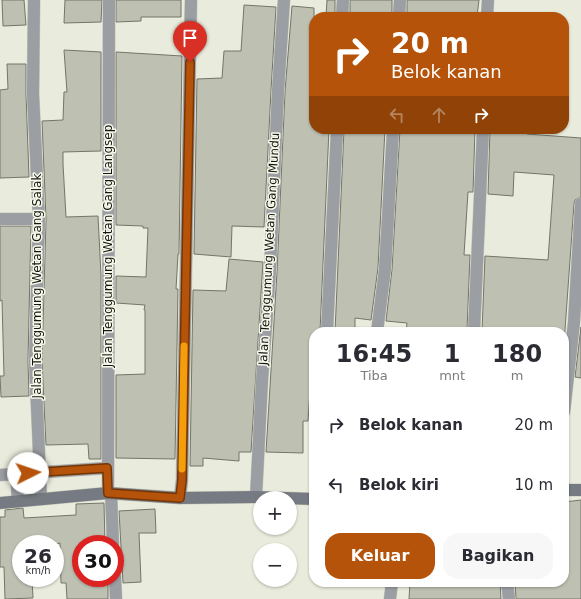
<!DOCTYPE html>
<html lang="id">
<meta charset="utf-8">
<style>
:root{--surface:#fff;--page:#f7f7f7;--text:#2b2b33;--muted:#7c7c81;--accent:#b45309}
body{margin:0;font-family:"DejaVu Sans",sans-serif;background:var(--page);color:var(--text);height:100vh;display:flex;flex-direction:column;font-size:15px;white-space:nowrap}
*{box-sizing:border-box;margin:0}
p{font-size:13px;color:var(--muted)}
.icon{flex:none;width:22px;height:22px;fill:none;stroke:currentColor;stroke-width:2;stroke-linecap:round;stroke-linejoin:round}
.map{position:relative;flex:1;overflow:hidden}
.details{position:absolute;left:309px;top:327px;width:260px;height:260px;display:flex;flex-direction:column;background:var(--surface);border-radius:16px;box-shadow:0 1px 3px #0004}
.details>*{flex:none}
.guide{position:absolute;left:309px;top:12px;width:260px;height:122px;border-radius:16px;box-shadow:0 1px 3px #0004;background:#b45309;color:#fff;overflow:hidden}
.tools{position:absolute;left:253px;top:491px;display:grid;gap:8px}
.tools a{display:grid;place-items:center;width:44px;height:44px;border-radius:50%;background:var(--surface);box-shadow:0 1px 3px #0004;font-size:20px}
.speed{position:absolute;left:12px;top:535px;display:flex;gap:8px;font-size:20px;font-weight:700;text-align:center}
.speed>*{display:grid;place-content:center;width:52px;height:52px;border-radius:50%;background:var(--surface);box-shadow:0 1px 3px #0004;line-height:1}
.speed small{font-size:10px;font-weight:400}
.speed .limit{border:6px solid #d22;background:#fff;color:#111}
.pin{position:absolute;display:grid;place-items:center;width:34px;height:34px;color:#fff;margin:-41px -17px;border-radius:50% 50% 50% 0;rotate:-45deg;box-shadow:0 0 4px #0007}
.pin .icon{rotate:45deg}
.me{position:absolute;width:44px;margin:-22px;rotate:86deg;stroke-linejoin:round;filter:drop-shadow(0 0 3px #0008)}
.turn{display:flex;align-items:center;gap:14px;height:84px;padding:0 16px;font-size:18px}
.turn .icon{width:52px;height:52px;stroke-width:2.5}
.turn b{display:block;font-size:28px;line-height:34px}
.lanes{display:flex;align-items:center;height:38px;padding:0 16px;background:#0003;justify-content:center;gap:20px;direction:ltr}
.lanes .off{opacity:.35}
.eta{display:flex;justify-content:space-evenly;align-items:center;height:68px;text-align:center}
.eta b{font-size:24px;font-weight:700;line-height:28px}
.action{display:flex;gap:8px;margin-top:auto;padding:8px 16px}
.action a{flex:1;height:46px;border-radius:16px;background:var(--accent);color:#fff;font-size:16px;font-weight:700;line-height:46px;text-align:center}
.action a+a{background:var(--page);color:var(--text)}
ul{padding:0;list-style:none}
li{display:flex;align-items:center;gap:12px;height:60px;padding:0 16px}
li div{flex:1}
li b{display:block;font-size:15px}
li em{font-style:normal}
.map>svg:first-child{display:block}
.building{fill:#bec0b2;stroke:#737568}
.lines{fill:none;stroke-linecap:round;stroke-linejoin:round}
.street-casing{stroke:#c7c9bb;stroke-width:13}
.secondary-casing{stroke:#c7c9bb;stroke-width:13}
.street{stroke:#9b9ea3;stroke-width:12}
.secondary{stroke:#767a82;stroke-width:12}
.route-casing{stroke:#753606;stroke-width:10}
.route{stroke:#b45309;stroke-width:7}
.slow{stroke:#f59e0b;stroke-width:7}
.labels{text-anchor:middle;stroke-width:3;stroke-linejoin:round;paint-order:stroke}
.street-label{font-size:12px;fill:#141510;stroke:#f6f8e9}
</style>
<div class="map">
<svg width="581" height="599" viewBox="0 0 581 599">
<rect width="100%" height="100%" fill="#e9ebdc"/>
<path class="building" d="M 2,0 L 24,0 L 26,25 L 3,26 Z
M 65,0 L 102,0 L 101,22 L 64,23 Z
M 116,0 L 181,0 L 181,17 L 141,17 L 141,21 L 116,22 Z
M 327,0 L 335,0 L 335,17 L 326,17 Z
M 350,0 L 392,0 L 392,17 L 350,17 Z
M 407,0 L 479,0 L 477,17 L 407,17 Z
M 244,5 L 276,7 L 271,91 L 264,227 L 232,226 L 231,257 L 194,254 L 197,79 L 222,78 L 224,51 L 241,51 Z
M 292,6 L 314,8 L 314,129 L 329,129 L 320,332 L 314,332 L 308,421 L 303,421 L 303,453 L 266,452 L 277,272 L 285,91 Z
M 64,50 L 101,52 L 101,151 L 63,152 L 63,164 L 66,217 L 98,216 L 101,275 L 101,459 L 89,459 L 88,444 L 46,445 L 42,361 L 46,219 L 42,121 L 63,120 L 64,92 L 67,92 Z
M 116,52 L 182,56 L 179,254 L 178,254 L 176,289 L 178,289 L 175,459 L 116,458 L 116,375 L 145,374 L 145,310 L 144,310 L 145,305 L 116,303 L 116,276 L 146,277 L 148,228 L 143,228 L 143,226 L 116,225 Z
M 7,64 L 26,64 L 26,94 L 29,177 L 0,178 L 0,90 L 8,89 Z
M 344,129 L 385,129 L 378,268 L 371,320 L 355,318 L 355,332 L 335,332 Z
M 400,129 L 475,129 L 473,192 L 468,192 L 464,255 L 470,255 L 467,330 L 458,329 L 457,332 L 406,332 L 407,323 L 386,321 L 392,269 Z
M 490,129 L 528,129 L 527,134 L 581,138 L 581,197 L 575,200 L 574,204 L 564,344 L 564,332 L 482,331 L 485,256 L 548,260 L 554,175 L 514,172 L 513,196 L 488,194 Z
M 0,226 L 31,226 L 28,361 L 29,396 L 1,397 L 0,376 L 4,376 L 2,300 L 0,301 Z
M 229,259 L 263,262 L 251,452 L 239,452 L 239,461 L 203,458 L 203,466 L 190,466 L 193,290 L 226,291 Z
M 581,327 L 581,378 L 575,377 Z
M 581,500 L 581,599 L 516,599 L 515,582 L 564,582 L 564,502 Z
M 104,503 L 105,544 L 81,544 L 81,578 L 108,578 L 108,599 L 67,599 L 66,583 L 61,583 L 60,543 L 56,544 L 55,542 L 21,543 L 21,578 L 32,578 L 33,598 L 5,599 L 4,567 L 0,567 L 0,517 L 5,517 L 5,510 L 23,508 L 24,518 L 76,515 L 76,504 Z
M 155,509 L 156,533 L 139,533 L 141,582 L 123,583 L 119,511 Z
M 410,582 L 500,582 L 501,599 L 409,599 Z"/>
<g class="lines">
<g class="street-casing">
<path id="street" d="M 34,0 L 33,94 L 39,219 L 35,361 L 41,499
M 342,17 L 343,0
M 399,17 L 400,0
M 487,17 L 488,0
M 0,219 L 39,219
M 327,332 L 337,129
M 377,332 L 385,269 L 393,129
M 474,332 L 483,129
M 564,412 L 574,322 L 581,204
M 16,474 L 18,501
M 0,475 L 107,468
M 108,493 L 109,0
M 111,493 L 113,544
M 256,497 L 262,381 L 270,271 L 278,91 L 284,0
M 180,498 L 182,480 L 191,0
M 115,577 L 116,599
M 507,582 L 509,599
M 390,599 L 392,582"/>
</g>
<g class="secondary-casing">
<path id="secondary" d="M 564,490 L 581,490
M 0,503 L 108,493 L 180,498 L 256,497 L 314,499"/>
</g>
<use href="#street" class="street"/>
<use href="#secondary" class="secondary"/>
</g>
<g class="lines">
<g class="route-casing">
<path id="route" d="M 28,473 L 107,468 L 108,493 L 180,498 L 182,480 L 190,62"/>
</g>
<use href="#route" class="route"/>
<path class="slow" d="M 182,469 L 184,346"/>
</g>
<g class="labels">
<g class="street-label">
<text transform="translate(108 246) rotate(-90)" y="4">Jalan Tenggumung Wetan Gang Langsep</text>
<text transform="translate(269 249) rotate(-87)" y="4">Jalan Tenggumung Wetan Gang Mundu</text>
<text transform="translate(37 286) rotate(-90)" y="4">Jalan Tenggumung Wetan Gang Salak</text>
</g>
</g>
</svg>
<div class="tools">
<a>+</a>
<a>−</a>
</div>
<div class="speed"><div>26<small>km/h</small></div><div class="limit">30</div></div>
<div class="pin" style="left:190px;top:62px;background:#d93025"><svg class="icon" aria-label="arrive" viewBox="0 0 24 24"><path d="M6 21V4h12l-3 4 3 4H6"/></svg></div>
<svg class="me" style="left:28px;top:473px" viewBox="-20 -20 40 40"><circle r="19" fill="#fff"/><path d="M0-13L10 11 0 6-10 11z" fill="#b45309"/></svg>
<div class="guide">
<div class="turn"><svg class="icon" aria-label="right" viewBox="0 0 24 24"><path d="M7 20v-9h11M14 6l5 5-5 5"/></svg><div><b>20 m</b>Belok kanan</div></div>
<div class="lanes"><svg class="icon off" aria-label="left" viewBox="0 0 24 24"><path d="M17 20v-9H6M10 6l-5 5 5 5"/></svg><svg class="icon off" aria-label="ahead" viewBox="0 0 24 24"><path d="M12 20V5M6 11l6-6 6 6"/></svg><svg class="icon" aria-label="right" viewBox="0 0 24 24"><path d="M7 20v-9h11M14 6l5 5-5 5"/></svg></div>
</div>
<section class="details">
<div class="eta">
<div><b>16:45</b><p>Tiba</p></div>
<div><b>1</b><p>mnt</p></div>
<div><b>180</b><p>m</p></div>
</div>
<ul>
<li><svg class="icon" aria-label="right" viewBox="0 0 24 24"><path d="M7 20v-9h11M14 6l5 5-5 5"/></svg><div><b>Belok kanan</b></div><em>20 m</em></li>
<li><svg class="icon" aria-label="left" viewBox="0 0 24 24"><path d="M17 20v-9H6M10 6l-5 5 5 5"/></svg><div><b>Belok kiri</b></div><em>10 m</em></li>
</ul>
<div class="action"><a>Keluar</a><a>Bagikan</a></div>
</section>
</div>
